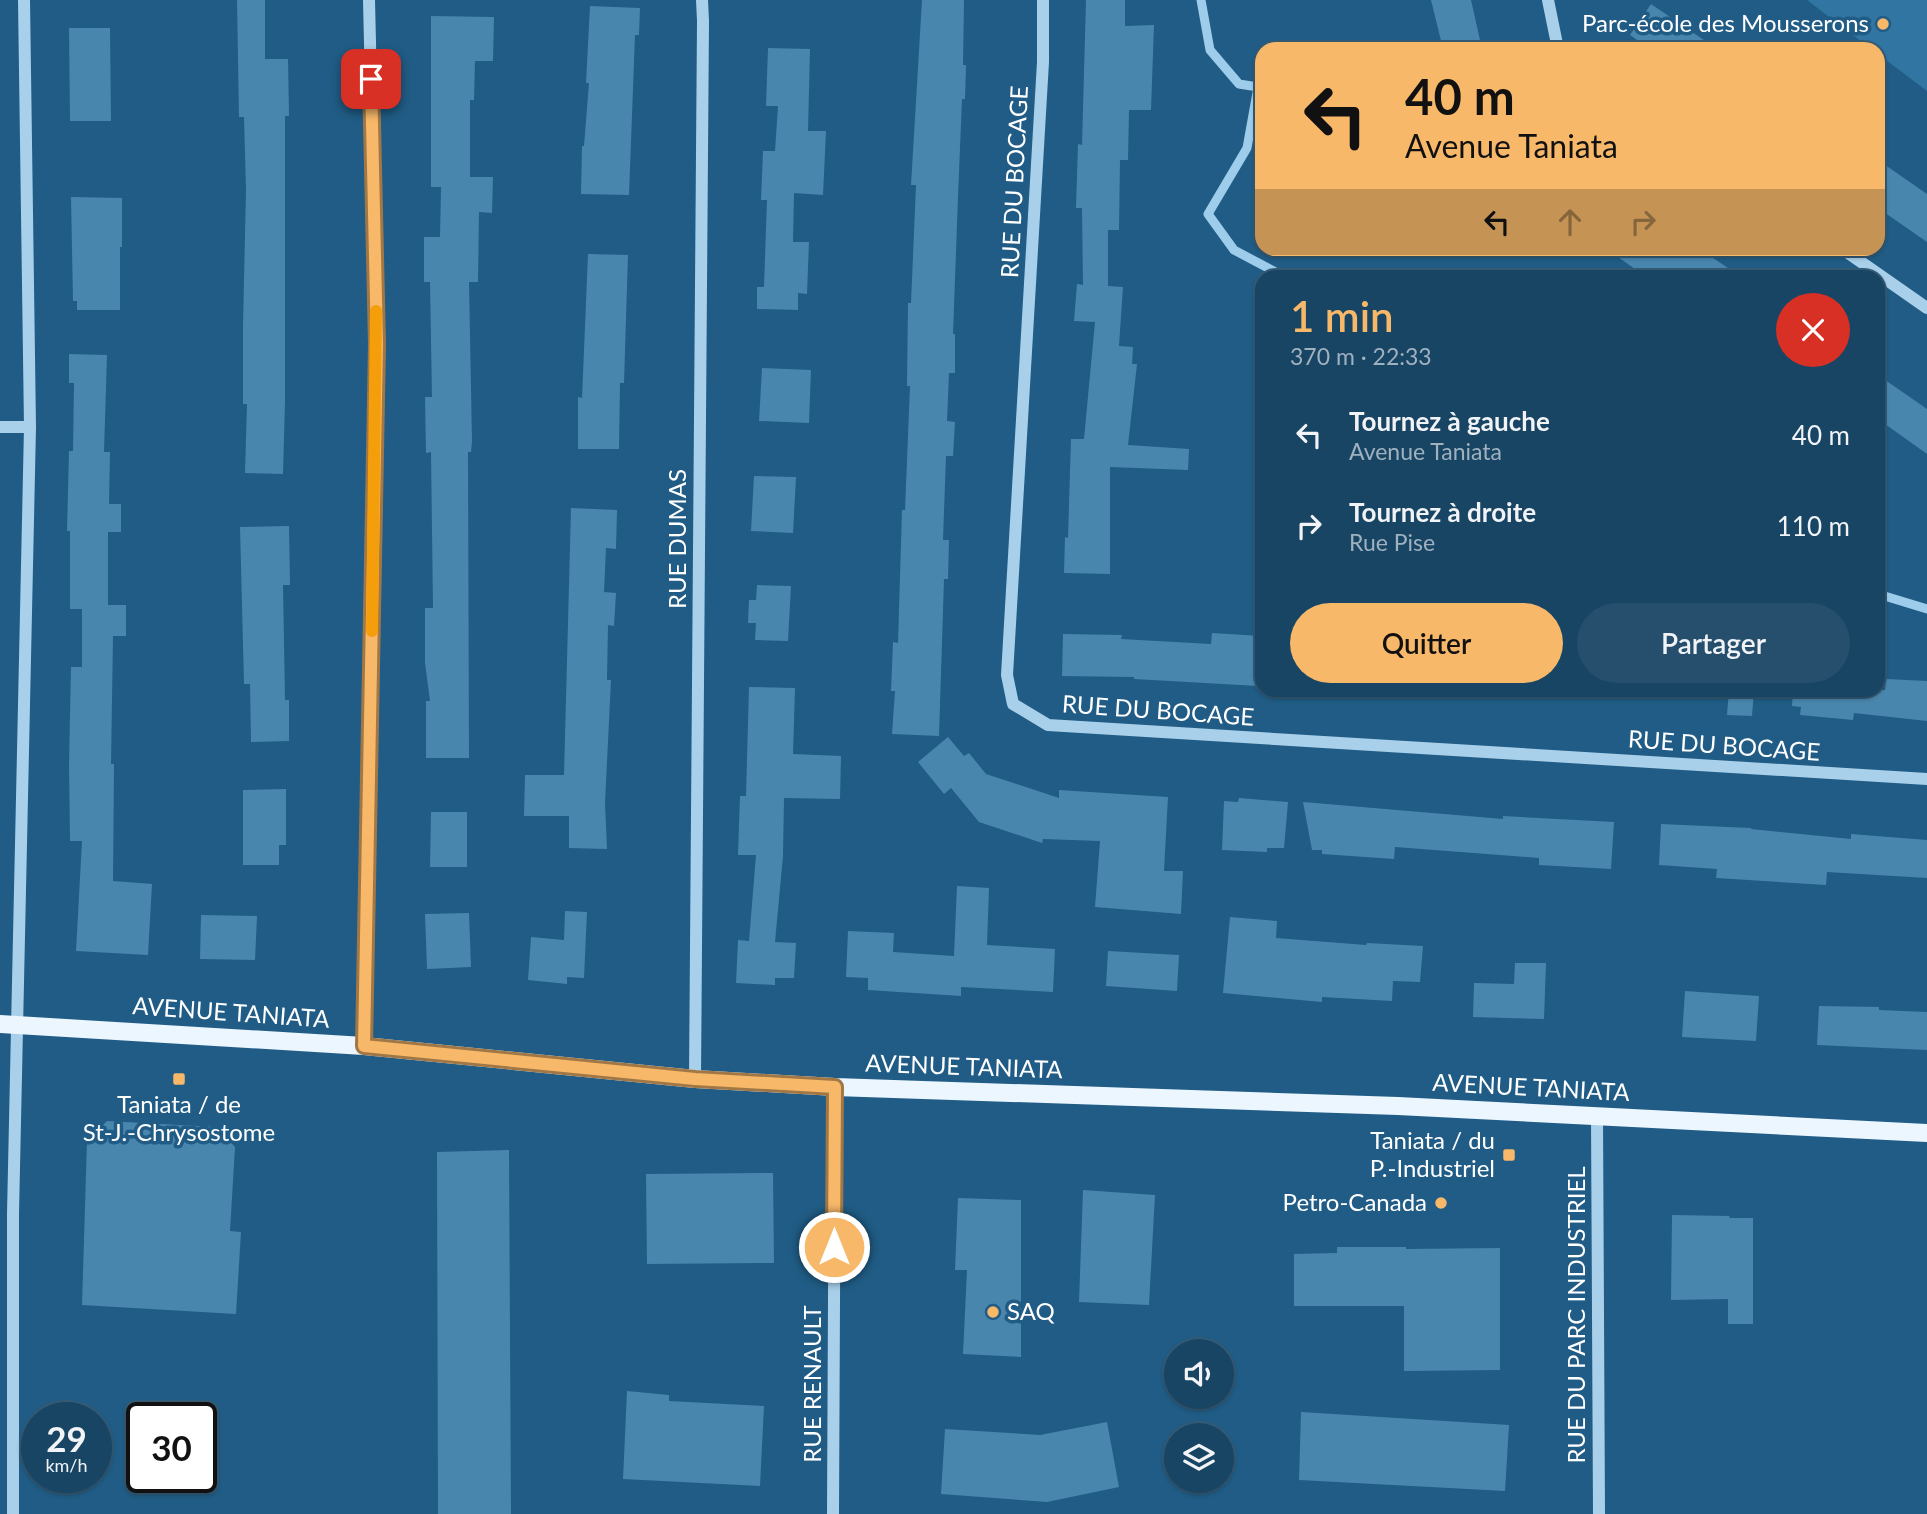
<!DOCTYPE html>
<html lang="fr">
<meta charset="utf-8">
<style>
:root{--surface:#184564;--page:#254f6d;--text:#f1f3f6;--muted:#9fb1bf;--line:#365d78;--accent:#f7b86a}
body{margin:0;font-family:Lato,sans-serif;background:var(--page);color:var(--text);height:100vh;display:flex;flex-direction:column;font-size:26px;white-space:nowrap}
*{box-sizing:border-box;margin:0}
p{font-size:23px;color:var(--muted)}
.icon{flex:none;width:38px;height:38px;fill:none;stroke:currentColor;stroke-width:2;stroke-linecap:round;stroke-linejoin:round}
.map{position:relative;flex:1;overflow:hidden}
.details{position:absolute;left:1255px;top:270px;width:630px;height:427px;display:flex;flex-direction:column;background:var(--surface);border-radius:21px;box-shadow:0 2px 5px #0004,0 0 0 2px var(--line)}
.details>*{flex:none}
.top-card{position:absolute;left:1255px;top:42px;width:630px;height:214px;border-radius:21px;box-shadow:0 2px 5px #0004,0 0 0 2px var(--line);background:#f7b86a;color:#111;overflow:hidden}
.controls{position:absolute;left:1164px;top:1339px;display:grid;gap:14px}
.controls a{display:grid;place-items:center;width:70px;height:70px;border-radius:50%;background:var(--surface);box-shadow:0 2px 5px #0004,0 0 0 2px var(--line);font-size:35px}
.speed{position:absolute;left:21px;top:1402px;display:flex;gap:14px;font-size:35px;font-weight:700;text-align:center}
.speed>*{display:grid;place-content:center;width:91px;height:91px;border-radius:50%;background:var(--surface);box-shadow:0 2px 5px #0004,0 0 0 2px var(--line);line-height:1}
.speed small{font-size:18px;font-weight:400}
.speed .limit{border:4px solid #111;border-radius:10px;background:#fff;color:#111}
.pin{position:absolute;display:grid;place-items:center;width:60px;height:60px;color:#fff;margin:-30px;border-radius:14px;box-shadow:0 4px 10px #0006}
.me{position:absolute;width:77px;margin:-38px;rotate:0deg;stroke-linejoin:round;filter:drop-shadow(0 0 5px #0008)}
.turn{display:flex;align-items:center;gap:24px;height:147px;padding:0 35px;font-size:32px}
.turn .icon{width:91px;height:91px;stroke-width:2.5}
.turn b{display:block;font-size:49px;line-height:60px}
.lanes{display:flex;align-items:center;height:66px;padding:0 35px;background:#0003;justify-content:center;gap:35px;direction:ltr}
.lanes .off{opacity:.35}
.round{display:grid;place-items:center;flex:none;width:74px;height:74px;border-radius:37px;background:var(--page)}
.headline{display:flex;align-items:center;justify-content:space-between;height:119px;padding:0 35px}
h1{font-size:42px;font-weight:600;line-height:52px;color:var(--accent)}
.cta{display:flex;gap:14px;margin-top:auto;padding:14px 35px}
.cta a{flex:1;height:80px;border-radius:42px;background:var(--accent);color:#111;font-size:28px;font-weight:600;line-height:80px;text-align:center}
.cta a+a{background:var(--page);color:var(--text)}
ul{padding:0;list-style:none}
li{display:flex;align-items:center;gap:21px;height:91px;padding:0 35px}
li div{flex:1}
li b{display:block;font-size:26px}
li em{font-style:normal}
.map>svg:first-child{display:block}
.green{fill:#3175a2}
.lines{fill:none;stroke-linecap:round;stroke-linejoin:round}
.stream{stroke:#9dcdeb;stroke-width:9}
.building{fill:#4986ae}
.minor{stroke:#a9d0ea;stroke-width:12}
.major{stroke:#ecf6fe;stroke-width:18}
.route-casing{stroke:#a17845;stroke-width:18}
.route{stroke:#f7b86a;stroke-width:12}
.slow{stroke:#f59e0b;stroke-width:12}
.poi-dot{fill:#f7b86a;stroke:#205c85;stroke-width:2.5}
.labels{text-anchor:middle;stroke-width:7;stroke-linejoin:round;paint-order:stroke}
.poi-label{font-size:24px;fill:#fff;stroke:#205c85;text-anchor:end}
.street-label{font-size:24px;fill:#fff;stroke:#205c85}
</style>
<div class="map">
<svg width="1927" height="1514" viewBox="0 0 1927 1514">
<rect width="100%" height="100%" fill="#205c85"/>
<path class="green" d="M 1807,0 L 1927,0 L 1927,91 L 1878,54 L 1878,49 L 1871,49 Z"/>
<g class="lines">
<path class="stream" d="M 1201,0 L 1210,50 L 1239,84 L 1258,87 L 1247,148 L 1208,214 L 1234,250 L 1283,276
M 1878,594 L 1927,609"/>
</g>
<path class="building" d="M 237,0 L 265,0 L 265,59 L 288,59 L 289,116 L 285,116 L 285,402 L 283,474 L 245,473 L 247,404 L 243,404 L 243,326 L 246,190 L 244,117 L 239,117 Z
M 922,0 L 964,0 L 963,65 L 966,65 L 965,99 L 962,99 L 958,197 L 953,334 L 955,334 L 955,373 L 949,373 L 947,421 L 955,422 L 953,456 L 946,456 L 943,540 L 949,540 L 948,579 L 944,579 L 939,736 L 892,734 L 895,691 L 891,691 L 893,642 L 898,643 L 902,510 L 905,510 L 910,386 L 907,386 L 908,303 L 911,303 L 916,185 L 911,185 Z
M 1086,0 L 1125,0 L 1125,26 L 1154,25 L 1151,110 L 1129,110 L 1128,160 L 1120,160 L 1119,230 L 1108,230 L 1108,286 L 1123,287 L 1119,346 L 1133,347 L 1132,364 L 1137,364 L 1128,445 L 1189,449 L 1188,470 L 1110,467 L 1110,574 L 1064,573 L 1065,537 L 1068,538 L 1071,439 L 1084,439 L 1095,322 L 1074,321 L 1077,284 L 1083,285 L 1082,208 L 1076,208 L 1078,144 L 1082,145 Z
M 1431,0 L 1471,0 L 1482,49 L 1443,49 Z
M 1651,4 L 1717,49 L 1650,49 L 1630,35 Z
M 590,6 L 640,8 L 639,35 L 635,35 L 629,195 L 581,194 L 582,146 L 584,146 L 589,83 L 586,83 Z
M 431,16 L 494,17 L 493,61 L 475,61 L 474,100 L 470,100 L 470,177 L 493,177 L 492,213 L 479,212 L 478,282 L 469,282 L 472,442 L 471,452 L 468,452 L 469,758 L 426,758 L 426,701 L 430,701 L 425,663 L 425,608 L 433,608 L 431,452 L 426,453 L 425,397 L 432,397 L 430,282 L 424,282 L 424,237 L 440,237 L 441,187 L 431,187 Z
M 69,28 L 110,28 L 111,121 L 70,121 Z
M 768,48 L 810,49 L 808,131 L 826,131 L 823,195 L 794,193 L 793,242 L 809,242 L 807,294 L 798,293 L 798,310 L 757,309 L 757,287 L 764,287 L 767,200 L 761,200 L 763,151 L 775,151 L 778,106 L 766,106 Z
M 1878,160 L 1927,194 L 1927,242 L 1878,208 Z
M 71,197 L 122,198 L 122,247 L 120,247 L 120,310 L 77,310 L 77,301 L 73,301 Z
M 1605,248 L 1698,248 L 1740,276 L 1645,276 Z
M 588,254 L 628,255 L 624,383 L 620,383 L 619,449 L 578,449 L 578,397 L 582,398 Z
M 69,354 L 107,355 L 104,452 L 110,452 L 109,504 L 121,504 L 121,532 L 108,532 L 108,605 L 126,605 L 126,636 L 113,636 L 111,764 L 114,764 L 113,881 L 152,884 L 148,955 L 76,951 L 82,841 L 70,841 L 69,764 L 71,667 L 82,667 L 82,609 L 70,609 L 70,531 L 67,531 L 69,451 L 73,451 L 74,383 L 69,383 Z
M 762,368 L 811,370 L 809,423 L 759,421 Z
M 1878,375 L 1927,409 L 1927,454 L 1878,419 Z
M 754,476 L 796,477 L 793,533 L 751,531 Z
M 571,508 L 617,510 L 616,549 L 606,548 L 604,592 L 616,593 L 614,626 L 608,625 L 607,680 L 611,680 L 605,803 L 607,849 L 569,848 L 569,816 L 524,816 L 525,775 L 564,775 Z
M 289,526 L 290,585 L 283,585 L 285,700 L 289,700 L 289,741 L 251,742 L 250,684 L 244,684 L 240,527 Z
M 757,585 L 791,586 L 788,641 L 755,640 L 756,623 L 748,623 L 749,600 L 756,600 Z
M 1212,633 L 1261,636 L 1258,686 L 1134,679 L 1134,677 L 1062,676 L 1063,634 L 1122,635 L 1121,639 L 1211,644 Z
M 1886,679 L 1927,681 L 1927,721 L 1854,713 L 1853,720 L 1800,715 L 1801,707 L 1792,706 L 1793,690 L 1885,690 Z
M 749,687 L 795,688 L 793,754 L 841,756 L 840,799 L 784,798 L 783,856 L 775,942 L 796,943 L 794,978 L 775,978 L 775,985 L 736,983 L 738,940 L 749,941 L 756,855 L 738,855 L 740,796 L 746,796 Z
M 1729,690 L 1754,690 L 1752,716 L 1727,715 Z
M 948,737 L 964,756 L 969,753 L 986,774 L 1059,798 L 1059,790 L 1168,797 L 1164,871 L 1183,871 L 1181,914 L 1095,907 L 1100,841 L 1043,839 L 1042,843 L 979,822 L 951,788 L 944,794 L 918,762 Z
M 286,789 L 286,845 L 279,845 L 279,865 L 243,865 L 243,790 Z
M 1239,798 L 1288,802 L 1284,848 L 1267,848 L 1267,852 L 1222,850 L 1224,801 L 1238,802 Z
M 1303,802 L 1503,819 L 1503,816 L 1614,822 L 1611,869 L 1539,865 L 1539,858 L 1395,847 L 1394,859 L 1322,854 L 1322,850 L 1312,850 Z
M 431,812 L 467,812 L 467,867 L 430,867 Z
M 1661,824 L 1751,828 L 1751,829 L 1851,839 L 1851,834 L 1927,840 L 1927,878 L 1827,872 L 1826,885 L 1716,878 L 1717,869 L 1659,865 Z
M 957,886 L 989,888 L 987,945 L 1055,949 L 1053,992 L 961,987 L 961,996 L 868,990 L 868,978 L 846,977 L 848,931 L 894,933 L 893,952 L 954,956 Z
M 565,911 L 587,912 L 584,978 L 567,977 L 567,984 L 528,980 L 531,937 L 564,940 Z
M 469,913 L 471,967 L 427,969 L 425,914 Z
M 201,915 L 257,916 L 255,960 L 200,959 Z
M 1230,917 L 1277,921 L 1276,938 L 1366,945 L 1367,943 L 1423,946 L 1420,982 L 1393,981 L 1392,1001 L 1322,997 L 1322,1002 L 1223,993 Z
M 1108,951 L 1179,955 L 1177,991 L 1106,986 Z
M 1515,963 L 1546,963 L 1544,1019 L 1473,1017 L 1474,983 L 1514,984 Z
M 1685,991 L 1759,996 L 1756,1041 L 1682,1037 Z
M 1819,1006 L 1879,1007 L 1879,1010 L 1927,1012 L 1927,1050 L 1817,1045 Z
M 107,1121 L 216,1127 L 235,1147 L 230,1231 L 241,1232 L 236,1314 L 82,1305 L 87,1141 Z
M 509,1150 L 511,1514 L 438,1514 L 437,1152 Z
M 773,1173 L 774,1263 L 647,1264 L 646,1174 Z
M 1083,1190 L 1155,1195 L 1149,1305 L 1079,1302 Z
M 958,1198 L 1021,1200 L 1021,1357 L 963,1354 L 967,1270 L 955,1270 Z
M 1672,1215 L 1729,1216 L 1730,1218 L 1753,1218 L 1753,1324 L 1728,1324 L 1728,1299 L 1671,1300 Z
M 1337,1247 L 1406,1247 L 1406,1249 L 1500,1248 L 1500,1370 L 1404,1371 L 1404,1306 L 1294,1306 L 1294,1254 L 1337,1253 Z
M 627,1391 L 669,1395 L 669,1401 L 764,1406 L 760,1486 L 623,1479 Z
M 1301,1412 L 1509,1425 L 1505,1491 L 1299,1480 Z
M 1107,1422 L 1119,1487 L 1047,1502 L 941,1494 L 945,1429 L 1040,1435 Z"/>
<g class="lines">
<path class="minor" d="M 1043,0 L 1043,62 L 1007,675 L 1013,704 L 1048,725 L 1927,779
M 1548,0 L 1558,49
M 1841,248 L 1927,308
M 0,427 L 30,427
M 364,1046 L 377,344 L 369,0
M 695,1079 L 703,21 L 702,0
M 1597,1116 L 1599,1514
M 13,1514 L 13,1214 L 30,427 L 24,0
M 833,1514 L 835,1087"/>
<path class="major" d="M 0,1024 L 364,1046 L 695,1079 L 835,1087 L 1398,1106 L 1927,1133"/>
</g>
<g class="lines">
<g class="route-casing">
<path id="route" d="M 371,79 L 377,344 L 364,1046 L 695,1079 L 835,1087 L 834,1247"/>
</g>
<use href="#route" class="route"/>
<path class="slow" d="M 372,631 L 376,311"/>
</g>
<g class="poi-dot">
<circle cx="1883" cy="24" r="7"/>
<rect x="172" y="1072" width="14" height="14" rx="3.5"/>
<rect x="1502" y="1148" width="14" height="14" rx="3.5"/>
<circle cx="1441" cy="1203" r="7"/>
<circle cx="993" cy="1312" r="7"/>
</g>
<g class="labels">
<g class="poi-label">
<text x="1869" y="32">Parc-école des Mousserons</text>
<text x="179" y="1113" text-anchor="middle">Taniata / de<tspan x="179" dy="28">St-J.-Chrysostome</tspan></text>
<text x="1495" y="1149">Taniata / du<tspan x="1495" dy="28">P.-Industriel</tspan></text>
<text x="1427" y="1211">Petro-Canada</text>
<text x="1007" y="1320" text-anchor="start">SAQ</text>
</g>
<g class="street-label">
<text transform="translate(1015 182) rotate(-87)" y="8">RUE DU BOCAGE</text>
<text transform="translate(678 539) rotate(-90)" y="8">RUE DUMAS</text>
<text transform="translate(1158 711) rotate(4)" y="8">RUE DU BOCAGE</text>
<text transform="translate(1724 746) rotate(4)" y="8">RUE DU BOCAGE</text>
<text transform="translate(231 1013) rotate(4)" y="8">AVENUE TANIATA</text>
<text transform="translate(964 1067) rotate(2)" y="8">AVENUE TANIATA</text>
<text transform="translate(1531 1088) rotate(3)" y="8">AVENUE TANIATA</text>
<text transform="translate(1577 1315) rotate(-90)" y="8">RUE DU PARC INDUSTRIEL</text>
<text transform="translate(813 1384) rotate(-90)" y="8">RUE RENAULT</text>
</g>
</g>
</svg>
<div class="controls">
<a><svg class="icon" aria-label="sound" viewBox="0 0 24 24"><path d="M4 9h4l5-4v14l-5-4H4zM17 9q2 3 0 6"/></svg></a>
<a><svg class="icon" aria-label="layers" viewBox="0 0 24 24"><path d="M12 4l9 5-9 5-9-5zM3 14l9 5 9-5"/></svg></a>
</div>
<div class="speed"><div>29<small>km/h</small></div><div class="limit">30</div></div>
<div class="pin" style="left:371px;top:79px;background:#d93025"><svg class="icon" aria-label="arrive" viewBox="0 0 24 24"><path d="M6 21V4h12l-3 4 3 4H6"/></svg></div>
<svg class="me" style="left:834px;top:1247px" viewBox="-20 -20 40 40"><circle r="17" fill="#f7b86a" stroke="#fff" stroke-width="3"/><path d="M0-11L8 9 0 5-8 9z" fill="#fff"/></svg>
<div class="top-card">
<div class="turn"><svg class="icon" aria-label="left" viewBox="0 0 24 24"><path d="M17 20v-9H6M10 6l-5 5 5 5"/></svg><div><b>40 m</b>Avenue Taniata</div></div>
<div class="lanes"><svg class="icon" aria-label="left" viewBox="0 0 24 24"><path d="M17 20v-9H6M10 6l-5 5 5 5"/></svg><svg class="icon off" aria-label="ahead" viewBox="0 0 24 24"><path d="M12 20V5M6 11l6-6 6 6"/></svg><svg class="icon off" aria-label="right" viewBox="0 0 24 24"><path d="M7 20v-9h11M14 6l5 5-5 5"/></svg></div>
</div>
<section class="details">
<div class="headline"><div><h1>1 min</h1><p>370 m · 22:33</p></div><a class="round" style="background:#d93025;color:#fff"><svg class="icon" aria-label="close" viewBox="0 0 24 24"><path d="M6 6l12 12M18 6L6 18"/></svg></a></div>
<ul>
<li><svg class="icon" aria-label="left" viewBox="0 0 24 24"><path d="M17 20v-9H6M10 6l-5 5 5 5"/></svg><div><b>Tournez à gauche</b><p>Avenue Taniata</p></div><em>40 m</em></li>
<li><svg class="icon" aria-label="right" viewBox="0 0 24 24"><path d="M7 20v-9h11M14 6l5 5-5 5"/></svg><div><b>Tournez à droite</b><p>Rue Pise</p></div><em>110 m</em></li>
</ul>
<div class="cta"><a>Quitter</a><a>Partager</a></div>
</section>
</div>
